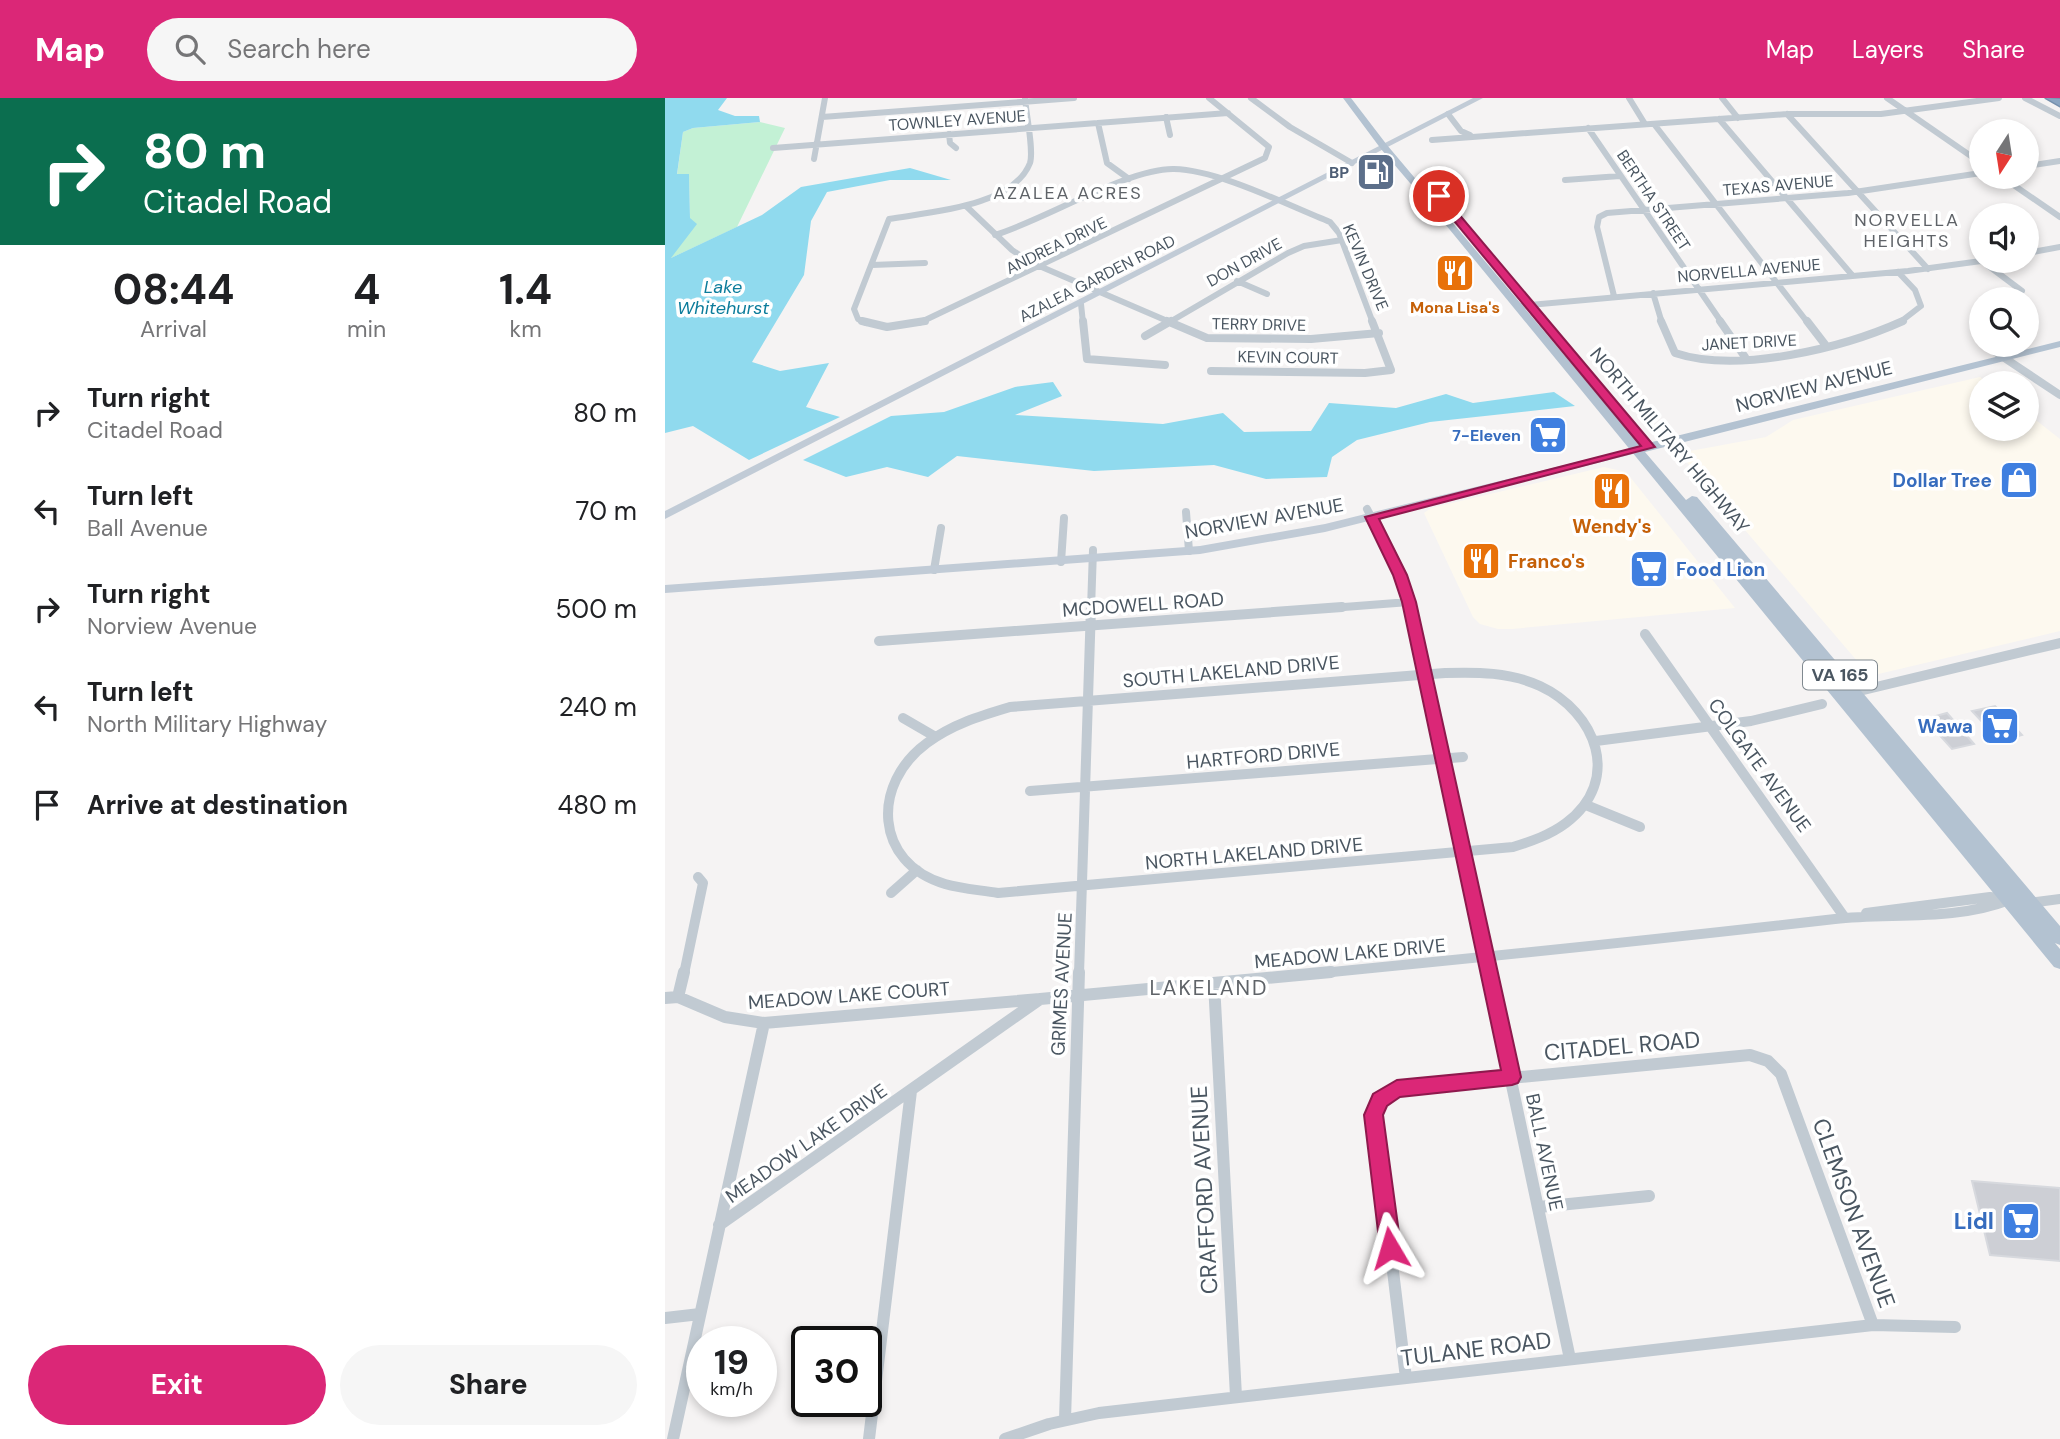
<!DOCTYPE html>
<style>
:root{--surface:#fff;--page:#f6f6f6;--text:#202124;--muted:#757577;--accent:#db2777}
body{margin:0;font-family:"DM Sans",sans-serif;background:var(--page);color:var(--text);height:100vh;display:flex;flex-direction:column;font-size:26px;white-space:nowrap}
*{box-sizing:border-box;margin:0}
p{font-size:23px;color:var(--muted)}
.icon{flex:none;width:38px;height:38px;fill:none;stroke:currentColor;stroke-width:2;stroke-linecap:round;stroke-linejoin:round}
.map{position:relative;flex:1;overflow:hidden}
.panel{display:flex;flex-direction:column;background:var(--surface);width:665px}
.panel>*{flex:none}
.hud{background:#0b6e4f;color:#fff;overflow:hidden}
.needle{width:46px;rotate:192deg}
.fabs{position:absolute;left:1304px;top:21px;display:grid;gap:14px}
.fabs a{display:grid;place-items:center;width:70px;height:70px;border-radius:50%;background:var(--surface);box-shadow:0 4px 10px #0003;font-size:35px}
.speed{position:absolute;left:21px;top:1228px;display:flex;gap:14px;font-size:35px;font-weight:700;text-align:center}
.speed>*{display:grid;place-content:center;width:91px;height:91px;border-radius:50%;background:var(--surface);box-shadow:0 4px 10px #0003;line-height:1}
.speed small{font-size:18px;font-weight:400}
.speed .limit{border:4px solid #111;border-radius:10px;background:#fff;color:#111}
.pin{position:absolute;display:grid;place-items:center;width:60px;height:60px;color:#fff;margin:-30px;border:4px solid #fff;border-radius:50%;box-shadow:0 2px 7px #0007}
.me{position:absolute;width:77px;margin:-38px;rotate:353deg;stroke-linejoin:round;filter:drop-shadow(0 0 5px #0008)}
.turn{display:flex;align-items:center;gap:24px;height:147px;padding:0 28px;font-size:32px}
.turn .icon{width:91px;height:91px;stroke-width:2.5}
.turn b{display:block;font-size:49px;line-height:60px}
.eta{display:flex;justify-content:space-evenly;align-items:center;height:119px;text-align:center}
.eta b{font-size:42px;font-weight:700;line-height:49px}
.action{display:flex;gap:14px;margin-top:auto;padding:14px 28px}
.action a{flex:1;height:80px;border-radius:42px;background:var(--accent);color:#fff;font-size:28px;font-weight:700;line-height:80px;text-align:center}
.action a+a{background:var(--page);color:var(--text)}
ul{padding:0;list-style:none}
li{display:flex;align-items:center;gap:21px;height:98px;padding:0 28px}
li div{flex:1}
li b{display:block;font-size:26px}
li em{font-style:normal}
header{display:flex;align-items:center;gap:42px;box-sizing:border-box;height:98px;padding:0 35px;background:var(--accent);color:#fff}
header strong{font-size:33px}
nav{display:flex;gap:38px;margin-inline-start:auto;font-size:24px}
.search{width:490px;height:63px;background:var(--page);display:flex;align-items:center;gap:18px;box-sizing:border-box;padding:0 24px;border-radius:38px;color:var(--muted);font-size:26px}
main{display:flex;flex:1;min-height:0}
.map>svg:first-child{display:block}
.commercial{fill:#fdf9ef}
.green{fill:#c3f1d5}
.water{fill:#90daee}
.building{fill:#cdcfd5;stroke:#d7d9de;stroke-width:2}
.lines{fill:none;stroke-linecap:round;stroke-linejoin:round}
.motorway-casing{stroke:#7690ad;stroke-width:3}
.minor-far3{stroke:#c1cad2;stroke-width:6}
.minor-far2{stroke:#c1cad2;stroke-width:8}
.minor-far1{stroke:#c1cad2;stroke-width:10}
.minor{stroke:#c1cad2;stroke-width:12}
.secondary{fill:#c1cbd6;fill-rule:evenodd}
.primary{fill:#b3c2d1;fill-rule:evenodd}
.motorway{fill:#8ba5c1;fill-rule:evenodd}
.route{fill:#db2777;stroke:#8e194d;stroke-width:2}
.labels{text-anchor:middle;stroke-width:7;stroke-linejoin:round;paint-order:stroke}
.far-street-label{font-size:16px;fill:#4a5661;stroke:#fff}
.far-service-label{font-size:16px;font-weight:bold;fill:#4e5e75;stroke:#fff;text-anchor:end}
.far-food-label{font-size:16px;font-weight:bold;fill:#c56008;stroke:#fff}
.far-shop-label{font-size:16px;font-weight:bold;fill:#366cbe;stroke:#fff;text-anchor:end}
.far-neighbourhood-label{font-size:18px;letter-spacing:2px;fill:#5f6368;stroke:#fff}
.far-water-label{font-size:18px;font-style:italic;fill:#0c7c9b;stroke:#fff}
.shield{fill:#fff;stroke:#808990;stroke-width:2}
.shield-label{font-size:18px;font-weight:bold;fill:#4a5661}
.street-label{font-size:19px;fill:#4a5661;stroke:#fff}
.shop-label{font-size:19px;font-weight:bold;fill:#366cbe;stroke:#fff;text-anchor:end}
.food-label{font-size:19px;font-weight:bold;fill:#c56008;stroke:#fff}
.neighbourhood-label{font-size:21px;letter-spacing:2px;fill:#5f6368;stroke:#fff}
.near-street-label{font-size:23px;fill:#4a5661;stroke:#fff}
.near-shop-label{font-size:23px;font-weight:bold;fill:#366cbe;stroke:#fff;text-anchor:end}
</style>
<header>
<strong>Map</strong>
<div class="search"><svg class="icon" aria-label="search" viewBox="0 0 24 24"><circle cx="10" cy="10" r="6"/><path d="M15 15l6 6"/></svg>Search here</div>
<nav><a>Map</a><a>Layers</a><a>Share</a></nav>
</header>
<main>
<section class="panel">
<div class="hud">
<div class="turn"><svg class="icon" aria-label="right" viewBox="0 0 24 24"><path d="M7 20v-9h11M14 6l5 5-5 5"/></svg><div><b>80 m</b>Citadel Road</div></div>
</div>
<div class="eta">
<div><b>08:44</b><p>Arrival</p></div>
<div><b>4</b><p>min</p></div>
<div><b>1.4</b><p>km</p></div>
</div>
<ul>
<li><svg class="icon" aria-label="right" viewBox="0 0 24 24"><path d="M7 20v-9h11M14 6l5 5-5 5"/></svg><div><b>Turn right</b><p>Citadel Road</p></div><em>80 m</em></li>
<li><svg class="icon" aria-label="left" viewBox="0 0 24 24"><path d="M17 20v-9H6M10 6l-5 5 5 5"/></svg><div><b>Turn left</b><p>Ball Avenue</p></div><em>70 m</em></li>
<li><svg class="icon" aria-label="right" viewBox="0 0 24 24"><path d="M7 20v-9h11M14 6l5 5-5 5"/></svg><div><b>Turn right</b><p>Norview Avenue</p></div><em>500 m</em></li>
<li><svg class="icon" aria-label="left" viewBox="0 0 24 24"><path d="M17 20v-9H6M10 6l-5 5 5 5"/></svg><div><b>Turn left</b><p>North Military Highway</p></div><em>240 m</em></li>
<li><svg class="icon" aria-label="arrive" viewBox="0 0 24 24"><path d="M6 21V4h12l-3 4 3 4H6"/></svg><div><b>Arrive at destination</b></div><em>480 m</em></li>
</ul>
<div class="action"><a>Exit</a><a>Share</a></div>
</section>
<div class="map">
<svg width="1395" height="1341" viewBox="0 0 1395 1341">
<rect width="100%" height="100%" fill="#f5f3f3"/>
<path class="commercial" d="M 1315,279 L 1323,285 L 1316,285 L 1316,331 L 1362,331 L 1362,315 L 1395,341 L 1395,533 L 1205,578 L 1014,355 L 1101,339 L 1128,322 Z
M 939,369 L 961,374 L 1070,510 L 847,531 L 833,531 L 815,526 L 808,519 L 759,415 L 766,410 Z"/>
<path class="green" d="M 95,24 L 120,30 L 72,129 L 4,161 L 31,126 L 25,121 L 24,77 L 12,77 L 18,34 L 28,30 Z"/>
<path class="water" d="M 0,0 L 62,0 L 53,12 L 70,18 L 94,18 L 95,24 L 28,30 L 18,34 L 12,76 L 24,76 L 25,120 L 32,126 L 6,160 L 97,117 L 136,89 L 245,70 L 286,82 L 225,82 L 162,94 L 146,123 L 139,177 L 87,264 L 115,273 L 164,265 L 141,309 L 175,319 L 84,362 L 28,328 L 0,335 Z
M 388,284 L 397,298 L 350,317 L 498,326 L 558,315 L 579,334 L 646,333 L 664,305 L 731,310 L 781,296 L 808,305 L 889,294 L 910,308 L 765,324 L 692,342 L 667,359 L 662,379 L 601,381 L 549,367 L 429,373 L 292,358 L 263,379 L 222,369 L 181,379 L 138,362 L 226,318 L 279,314 L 350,289 Z"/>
<path class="building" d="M 944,381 L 953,389 L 957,400 L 946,402 L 932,383 Z
M 1330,608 L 1357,637 L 1335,643 L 1307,613 Z
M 1282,615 L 1309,646 L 1287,651 L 1260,621 Z
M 1307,1083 L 1395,1090 L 1395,1163 L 1325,1157 Z"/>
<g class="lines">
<g class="motorway-casing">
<path id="motorway" d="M 1381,0 L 1395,1 L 1395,8 Z"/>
</g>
<path class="minor-far3" d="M 586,0 L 625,29 L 687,65
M 964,0 L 980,26
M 1057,0 L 1073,20
M 1222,0 L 1316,65
M 1360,0 L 1395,18
M 783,16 L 796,33 L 805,37
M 1122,16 L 1263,171
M 157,19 L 409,0
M 501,19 L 505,37
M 1054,21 L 1187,177
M 433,25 L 442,65 L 464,81
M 989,26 L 1143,225
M 923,30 L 1057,225
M 284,36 L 285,45 L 291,50
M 767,42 L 1122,16 L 1216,16 L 1334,0
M 108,50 L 563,15
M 149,61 L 160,0
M 1362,68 L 1395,63
M 1337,79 L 1395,119
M 900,82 L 955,78
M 301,108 L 347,152 L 365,164 L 507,225
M 330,137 C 380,122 463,70 509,71 C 554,72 622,107 665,124 L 674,135 L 708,225
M 1362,155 L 1395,149
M 1317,163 L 1357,193
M 207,167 L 260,165
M 1233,174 L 1250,192 L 1256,208 L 1234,225
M 572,183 L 602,196
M 988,195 L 997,225
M 949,198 L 932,129 L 934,119 L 942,115 L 1183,95 L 1316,75
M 416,206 L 418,225
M 854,208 L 1243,173 L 1316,163
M 201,225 L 193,221 L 189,211 L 224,121 C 264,114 348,109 365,65 C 369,53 361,15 360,0
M 254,225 L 600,60 L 604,49 L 544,0
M 503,225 L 623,155 L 639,148 L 677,142"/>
<path class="minor-far2" d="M 197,223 L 222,229 L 260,223
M 418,223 L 422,261 L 500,267
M 502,223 L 542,240 L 646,241 L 714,235
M 996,223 L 1010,255 C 1073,276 1178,250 1238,223
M 1055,223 L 1080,259
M 1142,223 L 1162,249
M 480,238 L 506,223
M 1329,253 L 1395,297
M 546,273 L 700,275 L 726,272 L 707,223
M 702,411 L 725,454 L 745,511
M 521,414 L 524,453
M 396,464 L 399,420
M 269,472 L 276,430
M 426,511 L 428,452
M 653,511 L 744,504"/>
<path class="minor-far1" d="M 745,509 L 823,876
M 980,536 L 1180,820
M 214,543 L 677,509
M 780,575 C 812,574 845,574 875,588 C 931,614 958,682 901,725 C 885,737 867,743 848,749 L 333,795 C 316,792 297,791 280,786 C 209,765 206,686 262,645 C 288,626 315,618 345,609 Z
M 1186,595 L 1395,545
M 238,620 L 269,638
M 931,643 L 1086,623 L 1157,606
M 365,693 L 798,659
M 921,707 L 975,729
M 226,795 L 252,772
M 1364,805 L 1395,801
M 1201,815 L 1325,799 L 1342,801
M 19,876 L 38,785 L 33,779
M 414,876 L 426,509
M 647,876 C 822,859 996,841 1170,821 C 1227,815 1290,823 1344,802"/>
<path class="minor" d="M 823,874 L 905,1261
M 549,885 L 571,1298
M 13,899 L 19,874
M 0,900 L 13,899 L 60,919 L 99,925 L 375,901
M 874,1109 L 984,1098
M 54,1127 L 375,901 L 666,874
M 0,1220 L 35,1216
M 741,1280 L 709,1017 L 714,1002 L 732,991 L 1085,957 L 1103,963 L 1116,976 L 1208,1227
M 400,1322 L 414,874
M 8,1341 L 99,925
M 204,1341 L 246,993
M 340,1341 L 384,1326 L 434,1315 L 1208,1227 L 1290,1229"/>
<path class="secondary" d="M 808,0 L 818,0 L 0,421 L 0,413 Z
M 972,349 L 977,352 L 976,354 L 660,434 L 535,456 L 0,495 L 0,487 L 535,448 L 660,426 Z"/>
<path class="primary" d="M 678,0 L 686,0 L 722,47 L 975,347 L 1395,243 L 1395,249 L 980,354 L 1021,402 L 1027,398 L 1032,399 L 1395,828 L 1395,847 L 1390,845 L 1395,851 L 1395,871 L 1389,869 L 785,132 L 716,51 Z"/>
<use href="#motorway" class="motorway"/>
</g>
<path class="route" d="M 770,96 L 777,96 L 990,349 L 714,421 L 742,477 L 751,504 L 856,979 L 853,985 L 847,987 L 735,999 L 722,1008 L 718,1017 L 736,1150 L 733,1157 L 725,1160 L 718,1157 L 715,1150 L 699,1017 L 708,996 L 732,982 L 836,972 L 737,504 L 728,477 L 700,419 L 976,348 L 770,100 Z"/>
<defs>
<g id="fuel-square" transform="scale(2.0125)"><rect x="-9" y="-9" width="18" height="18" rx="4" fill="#5c6f8a" stroke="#fff"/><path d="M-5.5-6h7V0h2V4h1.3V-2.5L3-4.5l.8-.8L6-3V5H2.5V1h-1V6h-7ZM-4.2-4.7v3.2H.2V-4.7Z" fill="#fff"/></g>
<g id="restaurant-square" transform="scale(2.0125)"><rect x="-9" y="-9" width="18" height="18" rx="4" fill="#e8710a" stroke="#fff"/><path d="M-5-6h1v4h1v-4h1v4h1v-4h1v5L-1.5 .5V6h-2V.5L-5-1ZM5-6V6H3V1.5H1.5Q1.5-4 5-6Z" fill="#fff"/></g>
<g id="supermarket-square" transform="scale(2.0125)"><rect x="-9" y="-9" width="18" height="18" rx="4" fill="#3f7fe0" stroke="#fff"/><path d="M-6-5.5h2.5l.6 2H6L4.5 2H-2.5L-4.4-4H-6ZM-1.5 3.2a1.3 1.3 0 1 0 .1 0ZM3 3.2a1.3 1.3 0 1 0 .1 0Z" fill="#fff"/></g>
<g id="shop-square" transform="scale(2.0125)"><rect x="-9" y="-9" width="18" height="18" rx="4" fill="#3f7fe0" stroke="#fff"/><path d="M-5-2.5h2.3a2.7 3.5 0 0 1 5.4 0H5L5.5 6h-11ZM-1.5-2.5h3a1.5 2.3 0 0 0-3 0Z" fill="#fff"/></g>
</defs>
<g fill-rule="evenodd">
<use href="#fuel-square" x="711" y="74"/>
<use href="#restaurant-square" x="790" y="175"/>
<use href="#supermarket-square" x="883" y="337"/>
<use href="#shop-square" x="1354" y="382"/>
<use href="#restaurant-square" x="947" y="393"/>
<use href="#restaurant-square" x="816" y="463"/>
<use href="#supermarket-square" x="984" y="471"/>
<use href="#supermarket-square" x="1335" y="628"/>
<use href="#supermarket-square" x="1356" y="1123"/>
</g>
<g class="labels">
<g class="far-street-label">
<text transform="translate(292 22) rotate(-4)" y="6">TOWNLEY AVENUE</text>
<text transform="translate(1113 87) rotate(-5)" y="6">TEXAS AVENUE</text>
<text transform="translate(989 102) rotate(56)" y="6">BERTHA STREET</text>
<text transform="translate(391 147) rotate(-26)" y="6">ANDREA DRIVE</text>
<text transform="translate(579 164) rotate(-29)" y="6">DON DRIVE</text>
<text transform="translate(701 169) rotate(67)" y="6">KEVIN DRIVE</text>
<text transform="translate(1084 172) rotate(-5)" y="6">NORVELLA AVENUE</text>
<text transform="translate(432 180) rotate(-27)" y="6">AZALEA GARDEN ROAD</text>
<text transform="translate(594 226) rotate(1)" y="6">TERRY DRIVE</text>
<text transform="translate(1084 244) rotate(-3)" y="6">JANET DRIVE</text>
<text transform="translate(623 259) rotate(1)" y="6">KEVIN COURT</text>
</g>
<g class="far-service-label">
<text x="684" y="80">BP</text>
</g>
<g class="far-food-label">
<text x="790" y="215">Mona Lisa's</text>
</g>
<g class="far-shop-label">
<text x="856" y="343">7-Eleven</text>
</g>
<g class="far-neighbourhood-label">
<text x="403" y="101">AZALEA ACRES</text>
<text x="1242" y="128">NORVELLA<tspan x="1242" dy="21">HEIGHTS</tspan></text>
</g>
<g class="far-water-label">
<text x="58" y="195">Lake<tspan x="58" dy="21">Whitehurst</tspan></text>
</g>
<rect class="shield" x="1138" y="562.5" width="74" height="29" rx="5"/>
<g class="shield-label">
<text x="1175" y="583">VA 165</text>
</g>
<g class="street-label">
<text transform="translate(1149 288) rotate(-14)" y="7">NORVIEW AVENUE</text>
<text transform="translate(1005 342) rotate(50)" y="7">NORTH MILITARY HIGHWAY</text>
<text transform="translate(599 420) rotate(-10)" y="7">NORVIEW AVENUE</text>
<text transform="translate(478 506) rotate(-4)" y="7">MCDOWELL ROAD</text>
<text transform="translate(566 573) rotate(-5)" y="7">SOUTH LAKELAND DRIVE</text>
<text transform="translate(598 657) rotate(-5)" y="7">HARTFORD DRIVE</text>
<text transform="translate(1095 667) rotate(54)" y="7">COLGATE AVENUE</text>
<text transform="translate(589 755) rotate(-5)" y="7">NORTH LAKELAND DRIVE</text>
<text transform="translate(685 855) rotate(-5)" y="7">MEADOW LAKE DRIVE</text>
<text transform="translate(396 886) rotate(-87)" y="7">GRIMES AVENUE</text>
<text transform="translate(184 897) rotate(-4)" y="7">MEADOW LAKE COURT</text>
<text transform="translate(141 1045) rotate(-35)" y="7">MEADOW LAKE DRIVE</text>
<text transform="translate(880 1054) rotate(78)" y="7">BALL AVENUE</text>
</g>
<g class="shop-label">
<text x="1327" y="389">Dollar Tree</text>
<text x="1011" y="478" text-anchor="start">Food Lion</text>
<text x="1308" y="635">Wawa</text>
</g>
<g class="food-label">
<text x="947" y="435">Wendy's</text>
<text x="843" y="470" text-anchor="start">Franco's</text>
</g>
<g class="neighbourhood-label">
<text x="544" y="897">LAKELAND</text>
</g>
<g class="near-street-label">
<text transform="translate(957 948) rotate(-5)" y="8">CITADEL ROAD</text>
<text transform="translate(539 1092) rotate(-93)" y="8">CRAFFORD AVENUE</text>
<text transform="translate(1189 1115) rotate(70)" y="8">CLEMSON AVENUE</text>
<text transform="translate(811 1251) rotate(-7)" y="8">TULANE ROAD</text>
</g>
<g class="near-shop-label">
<text x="1329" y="1131">Lidl</text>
</g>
</g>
</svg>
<div class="fabs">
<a><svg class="needle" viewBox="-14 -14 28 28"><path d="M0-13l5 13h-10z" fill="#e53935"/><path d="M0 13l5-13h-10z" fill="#757577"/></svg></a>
<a><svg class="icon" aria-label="sound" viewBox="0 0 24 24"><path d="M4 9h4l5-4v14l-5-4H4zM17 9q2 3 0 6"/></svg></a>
<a><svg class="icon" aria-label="search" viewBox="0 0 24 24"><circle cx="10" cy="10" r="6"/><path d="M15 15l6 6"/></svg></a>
<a><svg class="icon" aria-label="layers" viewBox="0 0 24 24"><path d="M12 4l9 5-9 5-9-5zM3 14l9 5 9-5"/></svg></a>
</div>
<div class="speed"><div>19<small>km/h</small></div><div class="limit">30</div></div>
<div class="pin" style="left:774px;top:98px;background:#d93025"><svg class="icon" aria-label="arrive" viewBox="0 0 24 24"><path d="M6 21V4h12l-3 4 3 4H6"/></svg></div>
<svg class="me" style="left:725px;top:1150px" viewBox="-20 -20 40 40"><path d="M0-17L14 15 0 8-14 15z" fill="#db2777" stroke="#fff" stroke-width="4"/></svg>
</div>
</main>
